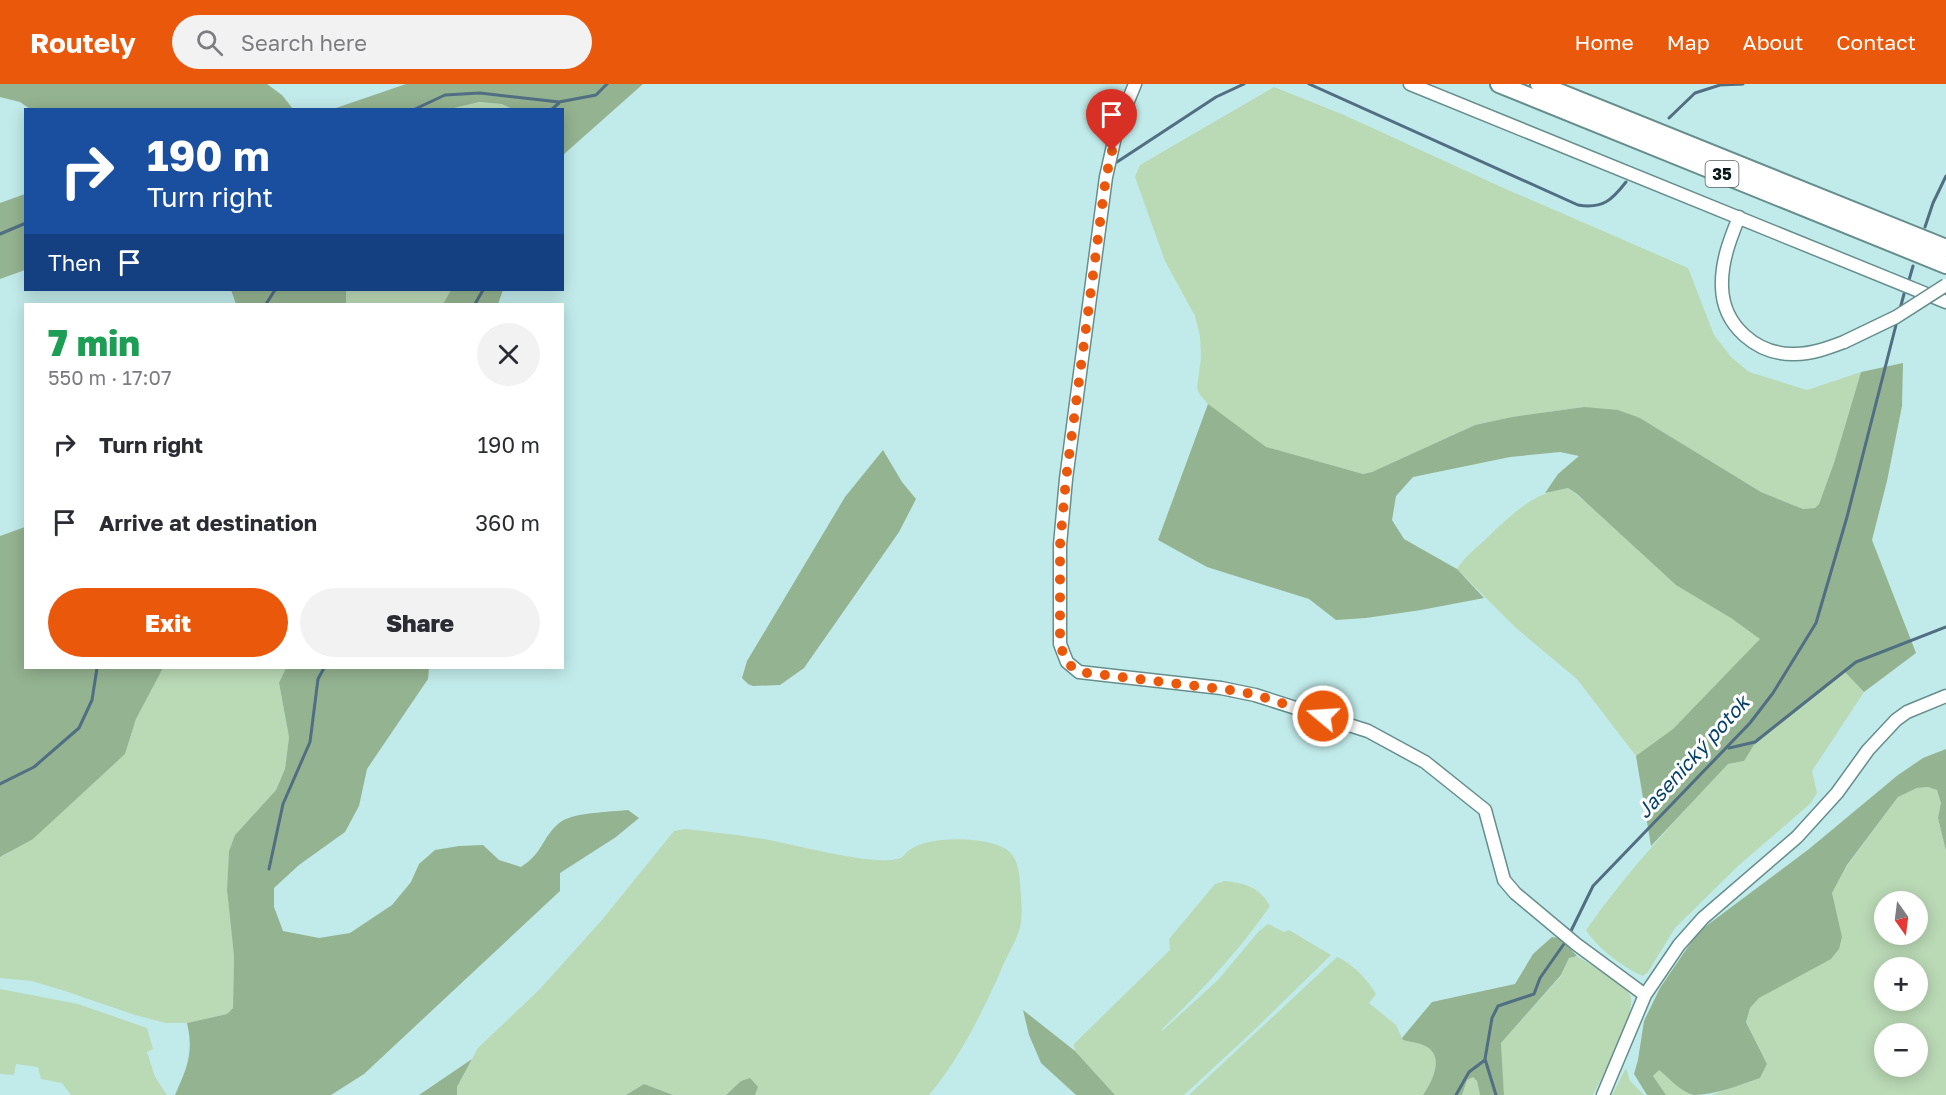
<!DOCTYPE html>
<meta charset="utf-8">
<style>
:root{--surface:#fff;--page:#f2f2f3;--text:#2b2b33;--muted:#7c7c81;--accent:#ea580c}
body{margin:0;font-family:"Golos Text",sans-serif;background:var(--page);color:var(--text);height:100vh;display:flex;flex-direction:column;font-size:22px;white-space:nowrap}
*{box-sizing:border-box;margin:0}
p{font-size:20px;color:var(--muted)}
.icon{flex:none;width:33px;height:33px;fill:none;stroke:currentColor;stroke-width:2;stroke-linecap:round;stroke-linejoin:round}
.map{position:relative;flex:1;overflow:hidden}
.side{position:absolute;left:24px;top:219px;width:540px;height:366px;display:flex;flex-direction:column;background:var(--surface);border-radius:0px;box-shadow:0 3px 15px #0003}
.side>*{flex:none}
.top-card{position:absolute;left:24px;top:24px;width:540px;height:183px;border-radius:0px;box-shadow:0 3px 15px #0003;background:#1a4fa0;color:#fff;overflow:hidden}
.needle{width:39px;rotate:166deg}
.buttons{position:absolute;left:1874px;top:807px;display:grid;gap:12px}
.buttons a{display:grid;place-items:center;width:54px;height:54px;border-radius:50%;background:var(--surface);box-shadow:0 3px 15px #0003;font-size:30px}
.pin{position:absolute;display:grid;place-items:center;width:51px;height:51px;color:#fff;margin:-62px -26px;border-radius:50% 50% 50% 0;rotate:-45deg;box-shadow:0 0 6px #0007}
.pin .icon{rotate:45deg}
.me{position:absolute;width:66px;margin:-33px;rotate:288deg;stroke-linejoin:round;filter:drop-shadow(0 0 4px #0008)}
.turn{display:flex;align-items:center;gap:21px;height:126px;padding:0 24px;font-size:27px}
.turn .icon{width:78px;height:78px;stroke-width:2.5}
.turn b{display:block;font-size:42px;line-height:51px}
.then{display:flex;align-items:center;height:57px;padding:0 24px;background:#0003;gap:12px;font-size:22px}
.round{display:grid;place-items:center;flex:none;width:63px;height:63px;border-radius:32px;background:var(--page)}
.summary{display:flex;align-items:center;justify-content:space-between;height:102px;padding:0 24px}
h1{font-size:36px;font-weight:800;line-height:45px;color:#1e9e55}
.cta{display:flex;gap:12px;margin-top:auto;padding:12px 24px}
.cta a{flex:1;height:69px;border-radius:36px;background:var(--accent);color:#fff;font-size:24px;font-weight:800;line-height:69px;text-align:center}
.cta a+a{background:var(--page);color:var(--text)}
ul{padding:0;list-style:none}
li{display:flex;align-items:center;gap:18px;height:78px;padding:0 24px}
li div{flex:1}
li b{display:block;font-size:22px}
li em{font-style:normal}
header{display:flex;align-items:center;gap:36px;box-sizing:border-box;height:84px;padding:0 30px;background:var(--accent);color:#fff}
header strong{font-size:28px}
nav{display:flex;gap:33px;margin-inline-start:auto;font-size:21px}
.search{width:420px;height:54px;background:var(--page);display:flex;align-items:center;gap:15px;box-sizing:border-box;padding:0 21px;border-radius:33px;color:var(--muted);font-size:22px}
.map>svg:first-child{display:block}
.green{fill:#bad9b5;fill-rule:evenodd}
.forest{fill:#94b390}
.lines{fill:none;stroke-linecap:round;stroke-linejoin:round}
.stream{stroke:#516e83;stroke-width:3}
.minor-casing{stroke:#668e8d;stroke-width:15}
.highway-casing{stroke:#668e8d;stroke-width:20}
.minor{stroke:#fff;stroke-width:12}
.highway{stroke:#fff;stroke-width:16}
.minor-bridge-casing{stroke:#668e8d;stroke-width:15;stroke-linecap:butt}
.minor-bridge{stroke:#fff;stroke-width:12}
.route{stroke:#ea580c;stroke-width:10;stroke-dasharray:0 18}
.labels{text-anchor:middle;stroke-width:6;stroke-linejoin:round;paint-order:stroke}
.shield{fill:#fff;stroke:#535e5e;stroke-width:1.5}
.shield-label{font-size:16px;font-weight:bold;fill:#091919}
.water-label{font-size:20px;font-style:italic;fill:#06416a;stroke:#fff}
</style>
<header>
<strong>Routely</strong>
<div class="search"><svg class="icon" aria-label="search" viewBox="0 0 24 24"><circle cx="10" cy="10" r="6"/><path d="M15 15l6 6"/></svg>Search here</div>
<nav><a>Home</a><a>Map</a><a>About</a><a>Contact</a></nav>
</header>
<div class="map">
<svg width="1946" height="1011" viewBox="0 0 1946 1011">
<rect width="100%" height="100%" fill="#c1ebea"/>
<path class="green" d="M 1274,3 L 1344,31 L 1499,102 L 1688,184 L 1714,251 L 1731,273 L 1749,288 L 1807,306 L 1861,288 L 1834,380 L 1819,420 L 1815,424 L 1803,425 L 1761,408 L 1640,334 L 1584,323 L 1512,333 L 1475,341 L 1372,388 L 1363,390 L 1260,362 L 1208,320 L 1200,311 L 1197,304 L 1201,274 L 1200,252 L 1195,232 L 1165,177 L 1135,93 L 1140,81 Z
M 479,18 L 502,20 L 512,25 L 446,26 Z
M 346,206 L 451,206 L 443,220 L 346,220 Z
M 1568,404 L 1731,534 L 1761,555 L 1673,645 L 1641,675 L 1636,672 L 1577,595 L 1516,544 L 1457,485 C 1465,472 1478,463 1489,452 C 1512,430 1534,408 1568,404 Z
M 163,584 L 286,584 L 279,600 L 289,653 L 285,685 L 276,706 L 235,751 L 229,767 L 227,806 L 234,872 L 233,924 L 227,930 L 187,939 L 166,939 L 135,931 L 65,907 L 32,897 L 0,894 L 0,773 L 7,770 L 125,670 L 136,635 Z
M 1845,588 L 1864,608 L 1812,687 L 1817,709 L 1811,719 L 1738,782 L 1675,844 L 1648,888 L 1643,892 C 1624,884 1596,863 1586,846 C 1628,786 1678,733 1728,680 L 1744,677 L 1754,661 Z
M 1928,703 L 1937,706 L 1942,719 L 1938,734 L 1946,767 L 1946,1011 L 1711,1011 L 1760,994 L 1767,980 L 1746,937 L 1750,924 L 1759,914 L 1831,874 L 1839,865 L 1832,809 L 1847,782 L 1898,713 L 1917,704 ZM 1884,818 L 1917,818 L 1917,850 L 1884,850 ZM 1884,884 L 1917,884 L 1917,916 L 1884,916 ZM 1884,950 L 1917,950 L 1917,982 L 1884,982 Z
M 685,745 C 709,748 733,750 757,754 C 788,758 875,784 901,774 C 904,772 907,767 911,765 C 931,752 978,753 1000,762 C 1016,768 1019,783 1020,799 C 1021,813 1023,830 1020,844 C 1017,855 1010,867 1005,877 C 985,923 961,973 929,1011 L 755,1011 L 758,1003 L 741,997 L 726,1011 L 673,1011 L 644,1000 L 626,1011 L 457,1011 L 457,1003 L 478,964 L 539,906 L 602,836 L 674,747 Z
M 1225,797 C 1244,799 1260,803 1270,822 C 1241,864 1200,909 1163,944 L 1161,948 L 1218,896 L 1259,847 L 1268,840 L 1284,848 L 1289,846 L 1331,871 L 1250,950 L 1184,1011 L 1115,1011 L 1075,967 L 1074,960 L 1170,866 L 1169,855 L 1215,800 Z
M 1577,872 C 1589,880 1624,900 1630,911 C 1638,928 1602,993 1593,1011 L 1504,1011 L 1501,959 L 1561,892 L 1569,874 Z
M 1337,873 C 1352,879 1368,896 1376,910 L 1369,919 L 1396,941 L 1403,956 C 1410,958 1421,959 1427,963 C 1445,974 1431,999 1423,1011 L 1189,1011 Z
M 0,905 L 78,920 L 147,944 L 153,965 L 147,968 L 155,993 L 167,1011 L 71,1011 L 62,999 L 41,995 L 38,983 L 16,980 L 14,991 L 0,990 Z
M 1626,984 L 1630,997 L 1644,1011 L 1612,1011 Z
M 1659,986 L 1682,1005 L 1693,1011 L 1666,1011 L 1653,992 Z
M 1474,992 L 1477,997 L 1480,1011 L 1462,1011 L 1467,996 Z"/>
<path class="forest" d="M 0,0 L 267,0 L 282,11 L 293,25 L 30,25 L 20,18 L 0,13 Z
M 406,0 L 643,0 L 563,71 L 562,26 L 512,25 L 502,20 L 479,18 L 446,26 L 333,25 Z
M 25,110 L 25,186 L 0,195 L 0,119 Z
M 231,206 L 346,206 L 346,220 L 236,220 Z
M 451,206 L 503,206 L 498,220 L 443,220 Z
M 1903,279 L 1902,322 L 1887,397 L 1872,456 L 1916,569 L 1864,608 L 1845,588 L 1754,661 L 1744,677 L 1728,680 L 1651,762 L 1636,672 L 1673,645 L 1760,555 L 1731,534 L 1676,501 L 1577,410 L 1568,404 L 1545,409 L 1558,390 L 1579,372 L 1560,368 L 1510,373 L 1413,393 L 1396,412 L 1392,436 L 1404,455 L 1457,485 L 1484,514 L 1421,526 L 1366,534 L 1336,536 L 1309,515 L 1207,483 L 1158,456 L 1208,320 L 1266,363 L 1363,390 L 1372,388 L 1475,341 L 1512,333 L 1584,323 L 1618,326 L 1640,334 L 1761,408 L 1803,425 L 1815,424 L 1819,420 L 1834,379 L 1861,288 Z
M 883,366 L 902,398 L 916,415 L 899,448 L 804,584 L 780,601 L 753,602 L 748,600 L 742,594 L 747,577 L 845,413 Z
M 25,443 L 26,584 L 163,584 L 136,635 L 125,670 L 33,755 L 0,773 L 0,452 Z
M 286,584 L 429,584 L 428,595 L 367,685 L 359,722 L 345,748 L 299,781 L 274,804 L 274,823 L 283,847 L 319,854 L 350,849 L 392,821 L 411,798 L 419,780 L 435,766 L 459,762 L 483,761 L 499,776 L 521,783 C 543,769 542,754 558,740 C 570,728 611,728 628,726 L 639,734 L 616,753 L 560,789 L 560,807 L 364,990 L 331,1011 L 175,1011 C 187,984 194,969 187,939 L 227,930 L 233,924 L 234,872 L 227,806 L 229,767 L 235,751 L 276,706 L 285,685 L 289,653 L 279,599 Z
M 1946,665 L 1946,767 L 1938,734 L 1941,719 L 1937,706 L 1928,703 L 1917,704 L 1898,713 L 1847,781 L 1832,809 L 1842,853 L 1839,865 L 1831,875 L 1759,914 L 1750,924 L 1746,938 L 1767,980 L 1760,994 C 1740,1001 1715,1011 1694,1011 C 1681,1008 1669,994 1659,986 L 1653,992 L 1666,1011 L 1647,1011 L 1634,990 L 1638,976 L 1644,937 L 1660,904 L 1698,848 L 1809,765 L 1898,691 L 1923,674 Z
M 1552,853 L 1560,854 L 1577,872 L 1569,874 L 1561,891 L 1501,959 L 1504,1011 L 1480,1011 L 1477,997 L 1473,993 L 1467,996 L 1462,1011 L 1423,1011 C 1431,999 1445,974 1427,963 C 1421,959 1410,958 1403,956 L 1402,954 L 1432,918 L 1515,900 L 1533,870 Z
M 1023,926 L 1075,967 L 1115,1011 L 1076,1011 L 1041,979 L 1029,951 Z
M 472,975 L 457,1003 L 457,1011 L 419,1011 Z
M 750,994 L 758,1003 L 755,1011 L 726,1011 L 741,997 Z
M 644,1000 L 673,1011 L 626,1011 Z"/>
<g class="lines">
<path class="stream" d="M 1309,0 L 1578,121 C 1603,125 1612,116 1626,98
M 413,26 L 445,11 L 480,9 L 559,18 L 596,11 L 607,0
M 551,26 L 559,19
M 1669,34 L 1695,9 L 1720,1 L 1743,0
M 1117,78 L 1216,13 L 1244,0
M 1925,143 L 1933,119 L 1946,92
M 0,150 L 26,139
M 1909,196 L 1913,182
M 266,220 L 275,206
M 475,220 L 483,206
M 1900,225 L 1904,210
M 1729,664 L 1755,658 L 1856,578 L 1946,543
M 0,700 L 34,683 L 79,644 L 92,616 L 97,584
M 269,785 L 283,720 L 310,658 L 318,595 L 324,584
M 1569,851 L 1593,802 L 1750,639 L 1773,609 L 1816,539 L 1847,433 L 1897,237
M 1456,1011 L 1469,988 L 1485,976
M 1496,1011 L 1485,975 L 1492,934 L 1498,922 L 1534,910 L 1540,894 L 1566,857"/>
<g class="minor-casing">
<path id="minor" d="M 1135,0 L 1117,44 L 1106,93 L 1066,395 L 1060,461 L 1060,560 L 1067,578 L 1079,588 L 1221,604 L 1255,611 L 1368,647 L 1425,678 L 1485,726 L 1504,796 L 1515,809 L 1576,860 L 1645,911
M 1410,0 L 1946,218
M 1739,133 C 1730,155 1721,178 1722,203 C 1723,242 1757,271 1795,270 C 1812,270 1828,264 1844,258
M 1603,1011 L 1645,911 L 1679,861 L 1703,834 L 1797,753 L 1837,709 L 1868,666 L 1896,636 L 1907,628 L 1946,612"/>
</g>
<g class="highway-casing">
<path id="highway" d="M 1499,0 L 1946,181
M 1539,0 L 1946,164"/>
</g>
<use href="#minor" class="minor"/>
<use href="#highway" class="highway"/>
<g class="minor-bridge-casing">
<path id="minor-bridge" d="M 1844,258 L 1896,233 L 1946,201"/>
</g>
<use href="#minor-bridge" class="minor-bridge"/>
</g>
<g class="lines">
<path class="route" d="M 1112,67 L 1106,93 L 1066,395 L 1060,461 L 1060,560 L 1066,578 L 1079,588 L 1238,607 L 1256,611 L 1323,632"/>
</g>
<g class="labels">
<rect class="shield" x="1705.5" y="77" width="33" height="26" rx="4.5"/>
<g class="shield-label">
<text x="1722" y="96">35</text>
</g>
<g class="water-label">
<text transform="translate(1693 673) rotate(-48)" y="7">Jasenický potok</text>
</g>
</g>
</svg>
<div class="buttons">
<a><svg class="needle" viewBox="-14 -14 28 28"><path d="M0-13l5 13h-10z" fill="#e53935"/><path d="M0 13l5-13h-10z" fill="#7c7c81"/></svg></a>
<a>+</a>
<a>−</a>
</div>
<div class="pin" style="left:1112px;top:67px;background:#d93025"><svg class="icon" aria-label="arrive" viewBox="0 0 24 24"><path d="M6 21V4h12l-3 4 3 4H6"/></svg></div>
<svg class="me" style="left:1323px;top:632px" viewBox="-20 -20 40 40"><circle r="17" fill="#ea580c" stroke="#fff" stroke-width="3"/><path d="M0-11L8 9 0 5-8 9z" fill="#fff"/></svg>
<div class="top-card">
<div class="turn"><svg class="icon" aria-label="right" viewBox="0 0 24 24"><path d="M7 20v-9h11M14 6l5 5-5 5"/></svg><div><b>190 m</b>Turn right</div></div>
<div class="then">Then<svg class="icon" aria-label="arrive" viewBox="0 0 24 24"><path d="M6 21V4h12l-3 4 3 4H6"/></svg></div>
</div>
<section class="side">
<div class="summary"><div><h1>7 min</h1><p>550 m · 17:07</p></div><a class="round"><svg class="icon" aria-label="close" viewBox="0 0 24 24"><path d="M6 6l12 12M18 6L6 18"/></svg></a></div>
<ul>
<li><svg class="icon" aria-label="right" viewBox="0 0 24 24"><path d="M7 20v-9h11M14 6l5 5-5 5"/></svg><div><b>Turn right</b></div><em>190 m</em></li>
<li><svg class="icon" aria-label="arrive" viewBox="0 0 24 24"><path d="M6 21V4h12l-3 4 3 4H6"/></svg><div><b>Arrive at destination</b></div><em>360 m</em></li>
</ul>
<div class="cta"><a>Exit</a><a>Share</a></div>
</section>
</div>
